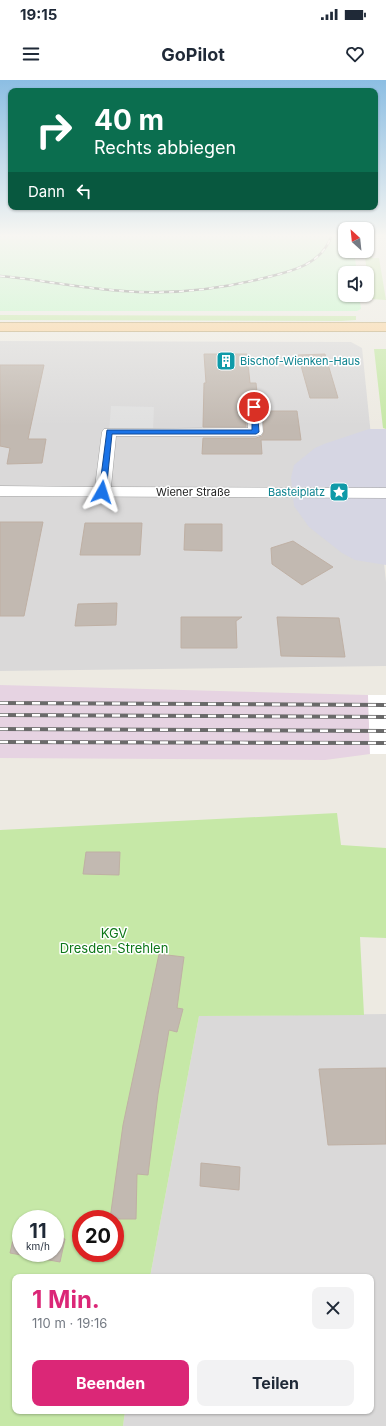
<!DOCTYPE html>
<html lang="de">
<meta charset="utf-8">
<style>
:root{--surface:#fff;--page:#f2f2f3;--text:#1f2937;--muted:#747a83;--accent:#db2777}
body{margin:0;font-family:Inter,sans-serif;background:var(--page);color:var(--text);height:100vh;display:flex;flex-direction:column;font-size:15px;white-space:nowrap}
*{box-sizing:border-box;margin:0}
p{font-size:13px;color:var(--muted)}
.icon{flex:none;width:22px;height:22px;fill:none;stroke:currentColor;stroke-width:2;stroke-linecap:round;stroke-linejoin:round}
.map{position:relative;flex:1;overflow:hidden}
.panel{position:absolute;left:12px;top:1194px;width:362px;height:140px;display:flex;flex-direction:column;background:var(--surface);border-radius:8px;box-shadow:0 1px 3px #0004}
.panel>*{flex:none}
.hud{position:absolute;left:8px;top:8px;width:370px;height:122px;border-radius:8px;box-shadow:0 1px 3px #0004;background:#0b6e4f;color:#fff;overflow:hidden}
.needle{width:26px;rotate:333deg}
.controls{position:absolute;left:338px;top:142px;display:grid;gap:8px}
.controls a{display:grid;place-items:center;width:36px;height:36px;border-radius:8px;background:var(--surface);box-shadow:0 1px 3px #0004;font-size:20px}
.speed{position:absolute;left:12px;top:1130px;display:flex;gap:8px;font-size:20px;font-weight:700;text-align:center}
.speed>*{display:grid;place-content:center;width:52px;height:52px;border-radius:50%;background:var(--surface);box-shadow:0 1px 3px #0004;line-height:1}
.speed small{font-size:10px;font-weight:400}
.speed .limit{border:6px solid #d22;background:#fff;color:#111}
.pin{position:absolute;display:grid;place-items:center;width:34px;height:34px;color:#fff;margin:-17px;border:2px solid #fff;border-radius:50%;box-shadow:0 1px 4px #0007}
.me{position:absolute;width:44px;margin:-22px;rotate:6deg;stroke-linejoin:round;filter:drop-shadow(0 0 3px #0008)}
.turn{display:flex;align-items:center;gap:14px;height:84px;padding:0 20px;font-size:18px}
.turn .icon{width:52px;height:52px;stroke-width:2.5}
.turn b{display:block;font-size:28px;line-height:34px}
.then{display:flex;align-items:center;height:38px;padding:0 20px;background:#0003;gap:8px;font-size:15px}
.round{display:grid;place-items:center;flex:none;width:42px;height:42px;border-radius:8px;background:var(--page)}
.head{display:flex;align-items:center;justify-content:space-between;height:68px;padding:0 20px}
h1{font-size:24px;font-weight:700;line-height:30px;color:var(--accent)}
.button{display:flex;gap:8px;margin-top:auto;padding:8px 20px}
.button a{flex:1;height:46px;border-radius:8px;background:var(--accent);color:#fff;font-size:16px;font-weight:700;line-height:46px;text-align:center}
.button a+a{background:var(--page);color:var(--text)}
.status{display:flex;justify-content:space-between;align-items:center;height:28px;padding:0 20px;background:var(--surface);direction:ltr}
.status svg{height:11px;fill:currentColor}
header{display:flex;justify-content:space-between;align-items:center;height:52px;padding:0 20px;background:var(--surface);font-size:18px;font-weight:700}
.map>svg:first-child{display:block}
.residential{fill:#dad9d9}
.industrial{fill:#e6d3e2}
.grass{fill:#c6e8a7;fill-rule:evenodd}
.park{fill:#bef8c4}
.parking{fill:#e0e0e0}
.plaza{fill:#d6d6e3}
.pier{fill:#fff}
.building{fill:#c2b9b1;stroke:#bfb0a4}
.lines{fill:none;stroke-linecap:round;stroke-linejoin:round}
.minor-casing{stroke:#a3a3a3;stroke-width:1}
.major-casing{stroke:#926502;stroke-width:1}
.minor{fill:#fff;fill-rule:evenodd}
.major{fill:#fad29a;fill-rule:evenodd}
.rail-far1-casing{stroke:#6a6a6a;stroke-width:2.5}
.rail-casing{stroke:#6a6a6a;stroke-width:4}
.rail-far1{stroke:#fff;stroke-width:1.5;stroke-dasharray:5;stroke-linecap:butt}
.rail{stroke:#fff;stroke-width:2.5;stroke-dasharray:8;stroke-linecap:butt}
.route{fill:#1a73e8;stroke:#114b97}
.labels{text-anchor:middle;stroke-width:3;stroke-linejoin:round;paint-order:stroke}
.far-culture-label{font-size:11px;fill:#0d838f;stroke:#fff;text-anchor:start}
.far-street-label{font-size:11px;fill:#1c1c1c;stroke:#fff}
.park-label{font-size:13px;fill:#0d7718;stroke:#fff}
</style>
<div class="status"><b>19:15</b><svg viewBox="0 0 49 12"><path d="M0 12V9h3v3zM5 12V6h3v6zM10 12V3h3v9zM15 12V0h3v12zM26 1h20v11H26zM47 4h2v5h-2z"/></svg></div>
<header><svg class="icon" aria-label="menu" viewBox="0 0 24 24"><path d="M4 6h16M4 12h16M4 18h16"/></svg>GoPilot<svg class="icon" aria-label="heart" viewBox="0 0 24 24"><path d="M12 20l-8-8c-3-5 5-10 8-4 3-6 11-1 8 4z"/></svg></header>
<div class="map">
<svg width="386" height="1346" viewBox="0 0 386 1346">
<rect width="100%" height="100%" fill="#edeae2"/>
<path class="residential" d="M 0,261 L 351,262 L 362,268 L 386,502 L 386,586 L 0,591 Z
M 386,934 L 386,1346 L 123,1346 L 125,1331 L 371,1331 L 371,1197 L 150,1197 L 199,936 Z"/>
<path class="industrial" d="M 0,605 L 368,615 L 370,674 L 325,680 L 0,678 Z"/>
<path class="grass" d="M 364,171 L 371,172 L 372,178 L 379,178 L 386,220 L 371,219 Z
M 0,235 L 356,236 L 356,240 L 341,241 L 0,240 Z
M 374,269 L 386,269 L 386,349 L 383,348 Z
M 337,733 L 341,765 L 386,768 L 386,858 L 360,857 L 364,935 L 199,936 L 150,1197 L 15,1197 L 15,1331 L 125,1331 L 123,1346 L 0,1346 L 0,750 ZM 21,1139 L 55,1139 L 55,1173 L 21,1173 ZM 81,1139 L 115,1139 L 115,1173 L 81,1173 Z"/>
<path class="park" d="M 0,157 L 345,157 L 345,171 L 354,171 L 357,193 L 345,193 L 345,215 L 359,215 L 361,229 L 357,231 L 0,231 Z"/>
<path class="parking" d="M 111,326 L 154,327 L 153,352 L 109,352 Z"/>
<path class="plaza" d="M 369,349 L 386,349 L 386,485 L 355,480 L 342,473 L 309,447 L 294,426 L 291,398 L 294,385 L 315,368 L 324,364 Z"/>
<path class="pier" d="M 368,615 L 386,615 L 386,674 L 370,674 Z"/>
<path class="building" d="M 204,274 L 247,274 L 250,303 L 256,303 L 258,322 L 249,323 L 246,326 L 246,347 L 203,347 L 204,303 L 206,303 Z
M 325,274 L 338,318 L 310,318 L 298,275 Z
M 0,285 L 44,285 L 28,359 L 46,359 L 42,383 L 7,384 L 10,368 L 0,366 Z
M 263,331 L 297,331 L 301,360 L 261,360 L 262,374 L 202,374 L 203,358 L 256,358 L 262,356 L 264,352 Z
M 0,442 L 43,442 L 24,536 L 0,536 Z
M 85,443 L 142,443 L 140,475 L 80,475 Z
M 185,444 L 222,444 L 222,471 L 184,470 Z
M 293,461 L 333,487 L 302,505 L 272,484 L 271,468 Z
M 117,523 L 116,545 L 75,546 L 78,524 Z
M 181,537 L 242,537 L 236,541 L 237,568 L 181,568 Z
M 277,537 L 339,538 L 345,577 L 281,576 Z
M 86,772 L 120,772 L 119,795 L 83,794 Z
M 159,874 L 184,877 L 177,928 L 183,929 L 177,952 L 169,950 L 158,1014 L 148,1095 L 137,1094 L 136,1139 L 110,1139 L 123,1045 Z
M 386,988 L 386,1064 L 328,1065 L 319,989 Z
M 201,1083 L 240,1087 L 239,1110 L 200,1106 Z
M 15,1151 L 21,1152 L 21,1173 L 55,1173 L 55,1157 L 65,1159 L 60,1182 L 10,1173 Z"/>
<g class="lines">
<g class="minor-casing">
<path id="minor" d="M 254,323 L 259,324 L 261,327 L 263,352 L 261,355 L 256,356 L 116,356 L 111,407 L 386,408 L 386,418 L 0,416 L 0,406 L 95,407 L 102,352 L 104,349 L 248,348 L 247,327 L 249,324 Z"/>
</g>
<g class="major-casing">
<path id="major" d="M 0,243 L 386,243 L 386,251 L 0,251 Z"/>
</g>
<use href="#minor" class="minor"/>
<use href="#major" class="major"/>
<g class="rail-far1-casing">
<path id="rail-far1" d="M 0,196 C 41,200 82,208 123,211 C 172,215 221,209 268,197 C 293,191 321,184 331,157"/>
</g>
<g class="rail-casing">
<path id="rail" d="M 0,623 L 386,625
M 0,635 L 386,637
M 0,649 L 386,651
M 0,662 L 386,663"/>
</g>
<use href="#rail-far1" class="rail-far1"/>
<use href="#rail" class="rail"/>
</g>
<linearGradient id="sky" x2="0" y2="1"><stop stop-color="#8cbee3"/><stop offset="0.45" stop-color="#f7f6f2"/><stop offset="1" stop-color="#f7f6f2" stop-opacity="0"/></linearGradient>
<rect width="386" height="346" fill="url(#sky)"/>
<path class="route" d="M 252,326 L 257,327 L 259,352 L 256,354 L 112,354 L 106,412 L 102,414 L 99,412 L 107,350 L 252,350 Z"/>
<defs>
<g id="building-square" transform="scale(1)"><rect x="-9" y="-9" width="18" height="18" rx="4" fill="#0f9aa8" stroke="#fff"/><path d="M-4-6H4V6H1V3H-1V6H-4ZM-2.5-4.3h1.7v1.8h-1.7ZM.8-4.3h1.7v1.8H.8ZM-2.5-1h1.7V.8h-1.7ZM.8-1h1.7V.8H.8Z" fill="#fff"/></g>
<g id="sight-square" transform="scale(1)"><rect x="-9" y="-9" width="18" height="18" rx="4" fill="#0f9aa8" stroke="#fff"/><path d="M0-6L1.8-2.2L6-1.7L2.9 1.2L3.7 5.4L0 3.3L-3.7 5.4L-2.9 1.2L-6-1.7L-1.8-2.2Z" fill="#fff"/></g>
</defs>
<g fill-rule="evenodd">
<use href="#building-square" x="226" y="281"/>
<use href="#sight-square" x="339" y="412"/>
</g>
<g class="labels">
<g class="far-culture-label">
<text x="240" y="285">Bischof-Wienken-Haus</text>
<text x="325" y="416" text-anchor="end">Basteiplatz</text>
</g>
<g class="far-street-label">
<text x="193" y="416">Wiener Straße</text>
</g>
<g class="park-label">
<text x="114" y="858">KGV<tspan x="114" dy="15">Dresden-Strehlen</tspan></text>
</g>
</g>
</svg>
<div class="controls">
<a><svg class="needle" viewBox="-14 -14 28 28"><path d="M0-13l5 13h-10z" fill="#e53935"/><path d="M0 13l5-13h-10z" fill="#747a83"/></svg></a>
<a><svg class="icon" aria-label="sound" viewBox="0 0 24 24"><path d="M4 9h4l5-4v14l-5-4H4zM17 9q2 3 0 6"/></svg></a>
</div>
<div class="speed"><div>11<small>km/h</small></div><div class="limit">20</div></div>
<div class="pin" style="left:254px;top:327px;background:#d93025"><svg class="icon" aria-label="arrive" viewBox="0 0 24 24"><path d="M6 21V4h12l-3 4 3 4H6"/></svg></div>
<svg class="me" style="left:102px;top:412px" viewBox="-20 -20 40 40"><path d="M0-17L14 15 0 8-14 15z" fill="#1a73e8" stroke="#fff" stroke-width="4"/></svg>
<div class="hud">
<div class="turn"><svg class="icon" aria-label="right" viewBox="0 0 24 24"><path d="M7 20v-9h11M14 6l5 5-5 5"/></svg><div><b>40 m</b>Rechts abbiegen</div></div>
<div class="then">Dann<svg class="icon" aria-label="left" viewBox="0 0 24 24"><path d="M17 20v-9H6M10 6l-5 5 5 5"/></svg></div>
</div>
<section class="panel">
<div class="head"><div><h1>1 Min.</h1><p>110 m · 19:16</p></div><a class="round"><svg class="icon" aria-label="close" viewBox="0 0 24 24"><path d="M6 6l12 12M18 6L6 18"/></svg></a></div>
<div class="button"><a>Beenden</a><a>Teilen</a></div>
</section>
</div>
